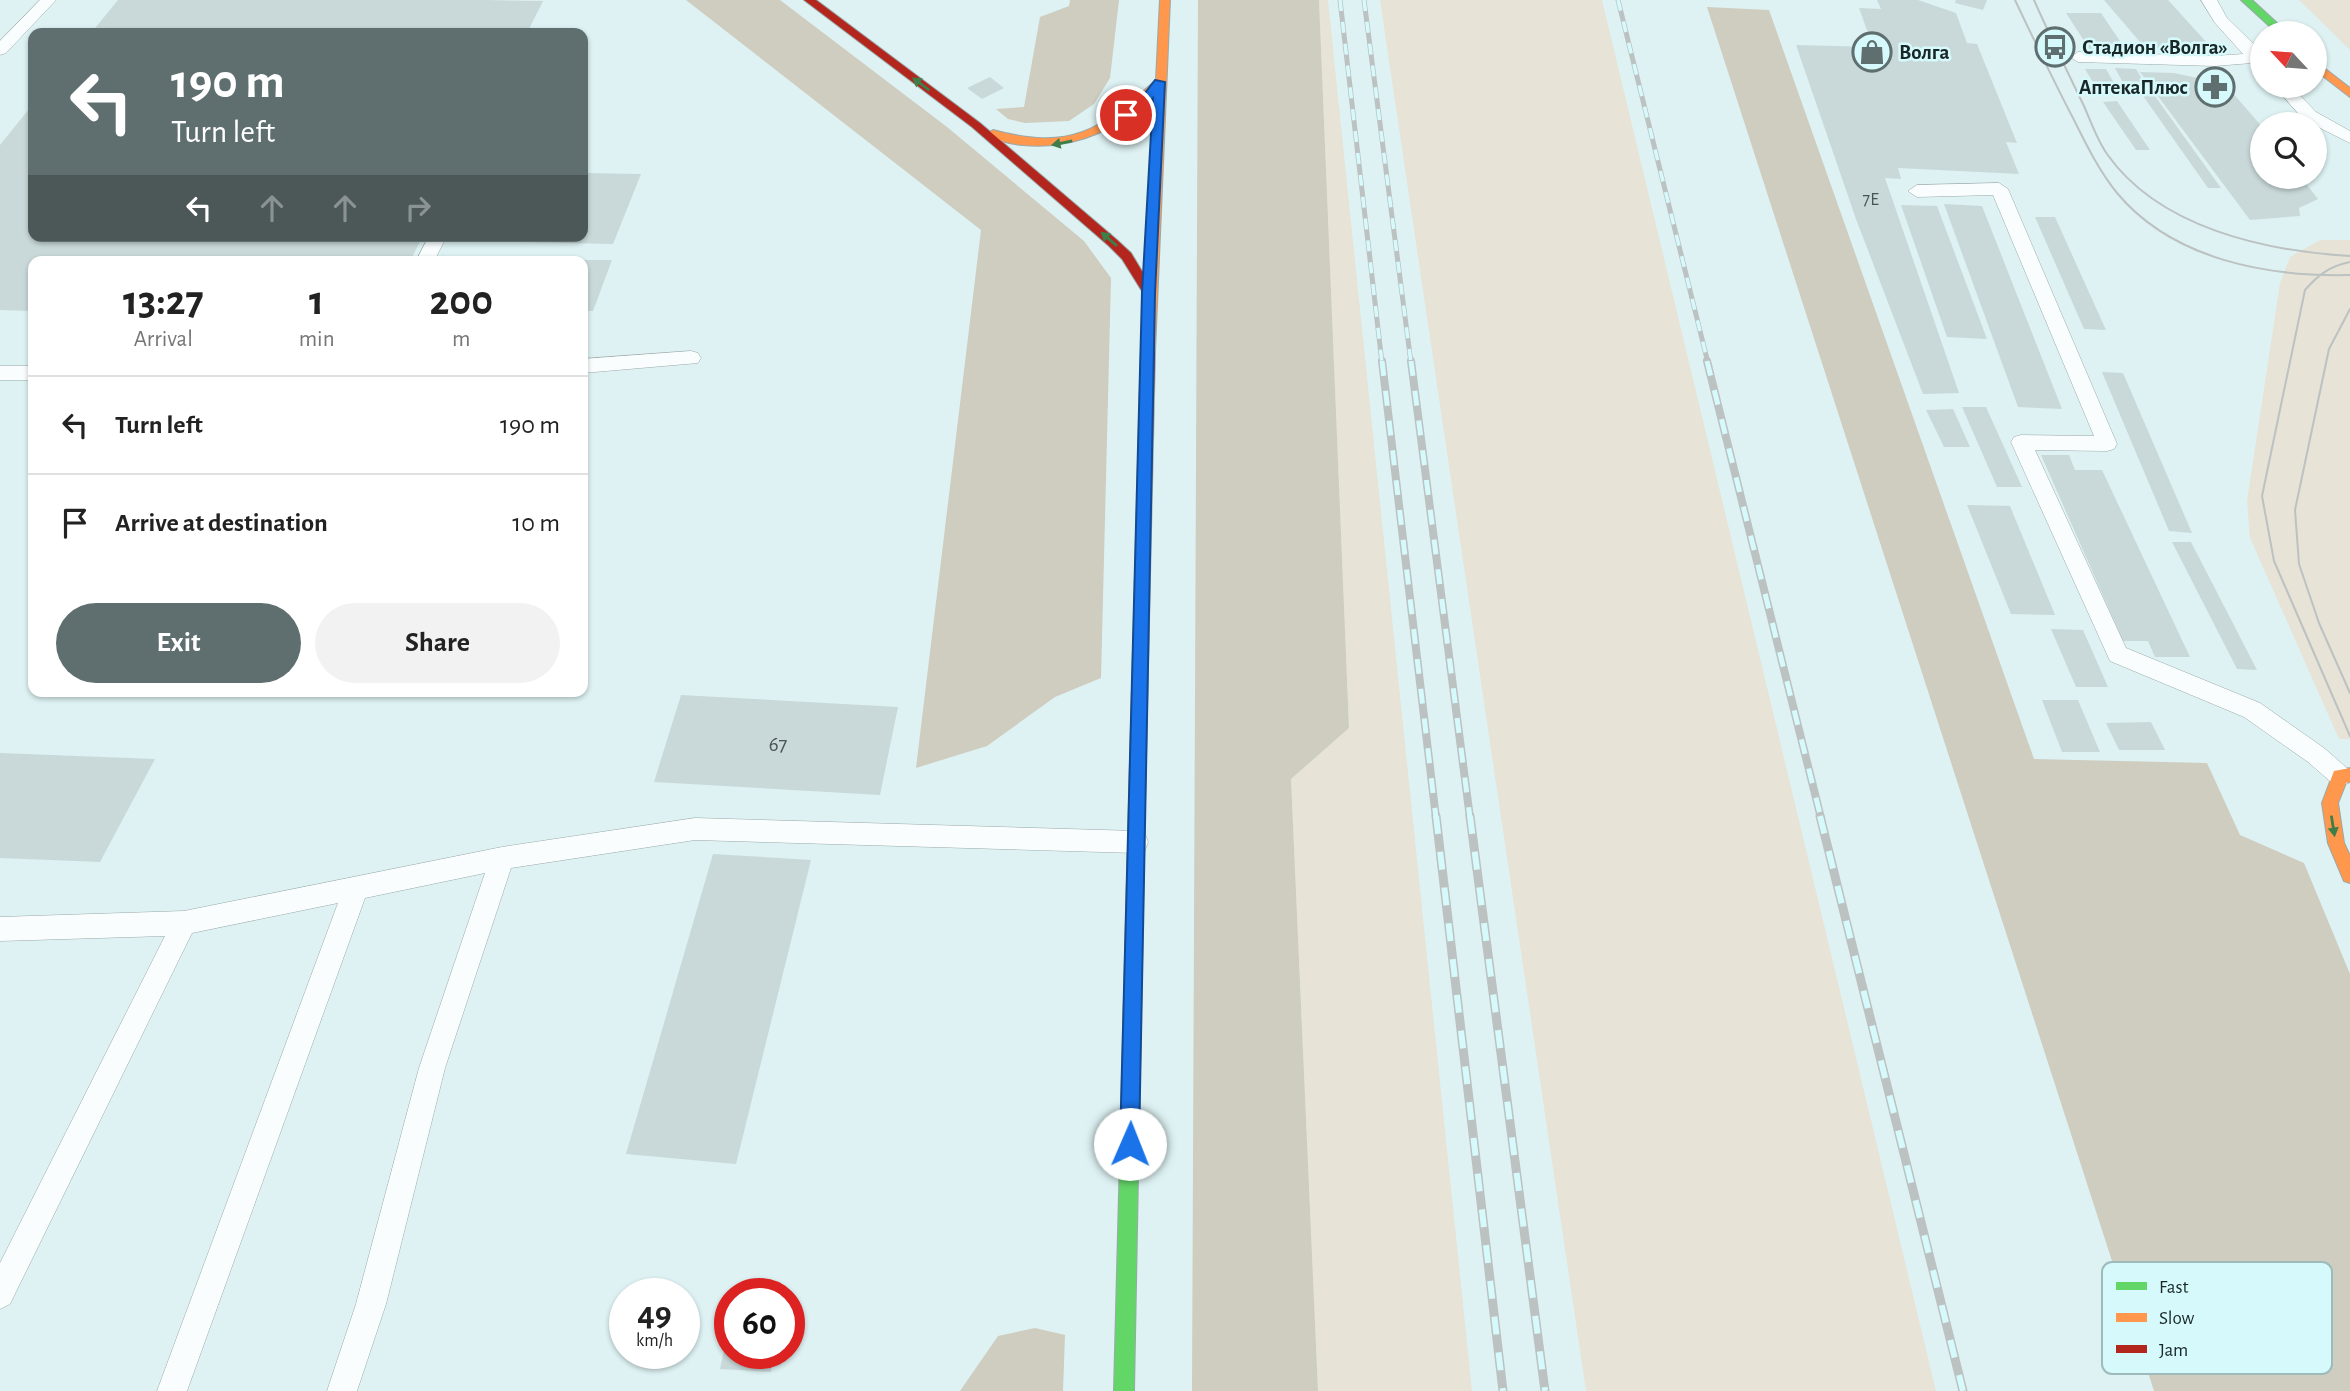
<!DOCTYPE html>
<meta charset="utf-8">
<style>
:root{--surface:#fff;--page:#f2f2f2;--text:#222;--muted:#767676;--line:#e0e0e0;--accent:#5f6e6f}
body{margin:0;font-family:"Alegreya Sans",sans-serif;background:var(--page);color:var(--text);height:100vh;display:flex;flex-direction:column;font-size:26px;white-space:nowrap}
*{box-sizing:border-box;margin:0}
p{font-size:23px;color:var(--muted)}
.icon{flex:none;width:38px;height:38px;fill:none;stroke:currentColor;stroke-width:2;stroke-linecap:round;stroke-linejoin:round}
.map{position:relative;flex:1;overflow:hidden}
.drawer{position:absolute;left:28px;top:256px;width:560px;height:441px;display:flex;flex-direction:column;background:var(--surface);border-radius:14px;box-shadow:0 2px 5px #0004}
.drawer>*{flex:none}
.top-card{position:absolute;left:28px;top:28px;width:560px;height:214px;border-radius:14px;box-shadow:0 2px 5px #0004;background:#5f6e6f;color:#fff;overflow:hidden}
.needle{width:46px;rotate:296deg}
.controls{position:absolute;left:2250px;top:21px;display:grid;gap:14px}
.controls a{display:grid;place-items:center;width:77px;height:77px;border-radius:50%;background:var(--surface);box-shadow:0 2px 5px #0004;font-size:35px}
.speed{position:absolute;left:609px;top:1278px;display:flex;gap:14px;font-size:35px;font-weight:700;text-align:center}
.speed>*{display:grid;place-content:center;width:91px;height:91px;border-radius:50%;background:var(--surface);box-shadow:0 2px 5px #0004;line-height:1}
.speed small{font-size:18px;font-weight:400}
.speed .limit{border:10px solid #d22;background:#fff;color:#111}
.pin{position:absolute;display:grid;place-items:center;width:60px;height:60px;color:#fff;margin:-30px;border:4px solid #fff;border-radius:50%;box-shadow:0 2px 7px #0007}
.me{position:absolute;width:77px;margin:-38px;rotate:1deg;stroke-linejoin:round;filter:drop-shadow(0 0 5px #0008)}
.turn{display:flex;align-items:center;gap:24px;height:147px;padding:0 28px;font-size:32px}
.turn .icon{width:91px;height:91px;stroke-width:2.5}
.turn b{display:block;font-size:49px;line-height:60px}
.lanes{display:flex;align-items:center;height:66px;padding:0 28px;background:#0003;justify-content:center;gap:35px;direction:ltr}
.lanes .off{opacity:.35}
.eta{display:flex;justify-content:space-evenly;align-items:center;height:119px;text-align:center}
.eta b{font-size:42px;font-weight:600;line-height:49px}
.cta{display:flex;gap:14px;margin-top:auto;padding:14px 28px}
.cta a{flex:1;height:80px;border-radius:42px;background:var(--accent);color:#fff;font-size:28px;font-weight:600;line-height:80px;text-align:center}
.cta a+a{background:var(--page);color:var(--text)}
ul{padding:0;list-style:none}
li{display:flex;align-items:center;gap:21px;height:98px;padding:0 28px;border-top:2px solid var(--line)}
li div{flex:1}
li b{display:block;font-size:26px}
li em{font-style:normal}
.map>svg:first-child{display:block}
.green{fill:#e7e3d7}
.forest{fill:#cfccc0}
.building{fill:#c9d9d9}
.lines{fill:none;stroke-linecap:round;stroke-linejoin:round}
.lane-casing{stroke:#9aa9a9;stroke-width:1}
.fast-casing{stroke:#9aa9a9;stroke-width:2}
.slow-casing{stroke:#9aa9a9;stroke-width:2}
.jam-casing{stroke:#9aa9a9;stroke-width:2}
.lane{fill:#fafdfd;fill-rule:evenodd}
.fast{fill:#63d668;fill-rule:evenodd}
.slow{fill:#ff974d;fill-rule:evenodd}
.jam{fill:#b3261e;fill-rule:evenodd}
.tram{stroke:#bcc1c1;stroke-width:2}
.rail-far2-casing{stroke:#bcc1c1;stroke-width:5}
.rail-far1-casing{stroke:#bcc1c1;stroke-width:8}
.rail-casing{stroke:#bcc1c1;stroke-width:9}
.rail-far2{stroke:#d6fafb;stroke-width:3.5;stroke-dasharray:11;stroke-linecap:butt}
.rail-far1{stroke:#d6fafb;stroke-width:5;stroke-dasharray:15;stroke-linecap:butt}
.rail{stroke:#d6fafb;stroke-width:6;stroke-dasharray:18;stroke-linecap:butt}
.oneway{fill:#3e7e48}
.route{fill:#1a73e8;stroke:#114b97;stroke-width:2}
.labels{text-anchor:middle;stroke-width:5;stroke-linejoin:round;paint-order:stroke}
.far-number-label{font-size:18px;fill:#465454}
.far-poi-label{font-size:21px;font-weight:bold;fill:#1a2728;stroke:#d6fafb;text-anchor:start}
.number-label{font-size:21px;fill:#465454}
.key{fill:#d6fafb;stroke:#9ebbbc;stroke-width:2}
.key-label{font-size:19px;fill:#1a2728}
</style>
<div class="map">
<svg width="2350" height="1391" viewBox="0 0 2350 1391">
<rect width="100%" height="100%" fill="#def2f3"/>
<path class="green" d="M 1319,0 L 1328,0 L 1472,1391 L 1318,1391 L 1291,779 L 1349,728 Z
M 1380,0 L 1602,0 L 1936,1391 L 1586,1391 Z
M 2299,0 L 2350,0 L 2350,50 Z
M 2320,240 L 2350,240 L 2350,739 L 2339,739 L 2250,538 L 2247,501 L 2280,283 L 2290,257 Z"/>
<path class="forest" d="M 686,0 L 780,0 L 947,127 L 1084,241 L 1111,278 L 1101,678 L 1055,697 L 987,746 L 916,768 L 981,230 Z
M 1070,0 L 1119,0 L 1110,78 L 1094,104 L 1069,121 L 1025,123 L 1008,119 L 996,109 L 1024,107 L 1040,17 L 1069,6 Z
M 1198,0 L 1319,0 L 1349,728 L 1291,779 L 1318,1391 L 1192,1391 Z
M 1707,7 L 1769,10 L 2034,759 L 2207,763 L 2240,835 L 2304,863 L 2350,974 L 2350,1391 L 2154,1391 Z
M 1035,1328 L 1065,1335 L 1063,1391 L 960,1391 L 998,1336 Z"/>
<path class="building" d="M 118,0 L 487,0 L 543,1 L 527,33 L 91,33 Z
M 1877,0 L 1918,0 L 1956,13 L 1967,43 L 1977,44 L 2017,143 L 2006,142 L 2019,174 L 1898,168 L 1901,179 L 1885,178 L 1959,393 L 1923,394 L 1856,219 L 1796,45 L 1873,47 L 1859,8 L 1881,9 Z
M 1956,0 L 1987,0 L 1983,10 L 1955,3 Z
M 2104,0 L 2168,0 L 2209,45 L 2146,49 Z
M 2066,13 L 2101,13 L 2126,50 L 2090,50 Z
M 2115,68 L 2136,69 L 2144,82 L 2122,81 Z
M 2085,69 L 2106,69 L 2115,85 L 2094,84 Z
M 2140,72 L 2174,73 L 2225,84 L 2263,128 L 2263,147 L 2256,149 L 2263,158 L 2263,177 L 2301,177 L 2318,199 L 2299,208 L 2300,216 L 2250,220 Z
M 990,77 L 1004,88 L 982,99 L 967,88 Z
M 2152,92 L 2221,188 L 2208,188 L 2141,93 Z
M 2117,101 L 2150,150 L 2136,150 L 2103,102 Z
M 33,104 L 33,236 L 423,236 L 410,261 L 33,261 L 33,311 L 0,310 L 0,145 Z
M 583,173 L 641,174 L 613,244 L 468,241 L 470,236 L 583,236 Z
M 1944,204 L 1982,206 L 2062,409 L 2018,407 Z
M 1901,205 L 1937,206 L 1987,339 L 1947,337 Z
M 2035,217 L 2055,217 L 2106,330 L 2084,329 Z
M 583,260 L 612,260 L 593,311 L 583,311 Z
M 2102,372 L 2123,373 L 2192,533 L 2169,531 Z
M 1962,407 L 1986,407 L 2022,487 L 1997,487 Z
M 1953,409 L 1970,447 L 1944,447 L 1926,410 Z
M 2041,455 L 2069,455 L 2075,470 L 2102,470 L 2190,657 L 2155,657 L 2148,641 L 2123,641 Z
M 1967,505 L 2010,506 L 2055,615 L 2011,614 Z
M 2172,542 L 2191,542 L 2257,670 L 2237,669 Z
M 2051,629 L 2083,630 L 2108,687 L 2076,687 Z
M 681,695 L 898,707 L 880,795 L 654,782 Z
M 2042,700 L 2078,700 L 2100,752 L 2062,752 Z
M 2151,722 L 2165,750 L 2119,750 L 2106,723 Z
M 0,753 L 155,759 L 100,862 L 0,858 Z
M 713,854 L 811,860 L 736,1164 L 626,1154 Z
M 729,1326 L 730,1353 L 774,1353 L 771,1372 L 720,1369 Z"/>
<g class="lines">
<g class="lane-casing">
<path id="lane" d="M 40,0 L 56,0 L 6,53 L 0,55 L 0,41 Z
M 2201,0 L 2217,0 L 2227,18 L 2263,53 L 2263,70 L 2252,63 L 2215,66 L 2078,62 L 2070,57 L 2078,52 L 2215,56 L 2243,54 L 2215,23 Z
M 2274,86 L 2291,86 L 2316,112 L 2350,131 L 2350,143 L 2304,120 Z
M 1999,183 L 2008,189 L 2117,444 L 2114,449 L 2107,451 L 2035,450 L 2126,648 L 2260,703 L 2324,748 L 2348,769 L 2348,783 L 2340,786 L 2332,783 L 2308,762 L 2244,717 L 2110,661 L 2011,442 L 2014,437 L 2021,435 L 2094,436 L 1993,195 L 1917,197 L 1908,191 L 1917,185 Z
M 429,236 L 447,236 L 434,261 L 416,261 Z
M 691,351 L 698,353 L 701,358 L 698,363 L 583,373 L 583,359 Z
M 0,366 L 33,366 L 33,380 L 0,380 Z
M 695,818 L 1136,831 L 1145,834 L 1148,842 L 1145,850 L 1136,853 L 695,840 L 511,868 L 445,1068 L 386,1304 L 357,1391 L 327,1391 L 356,1304 L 419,1068 L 485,873 L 365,898 L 187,1391 L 157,1391 L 338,903 L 192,933 L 10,1304 L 0,1309 L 0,1263 L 165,936 L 0,941 L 0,917 L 184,911 L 502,847 Z"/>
</g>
<g class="fast-casing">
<path id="fast" d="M 2241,0 L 2252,0 L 2288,33 L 2277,33 Z
M 1137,794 L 1143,796 L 1145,801 L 1134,1391 L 1114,1391 L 1129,801 L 1131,796 Z"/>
</g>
<g class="slow-casing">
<path id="slow" d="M 1160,0 L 1170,0 L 1155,351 L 1148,356 L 1141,351 L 1155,93 C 1119,129 1075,150 1023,145 C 1012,144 996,141 987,134 L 993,130 C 1071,151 1099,131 1156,80 Z
M 2315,61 L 2350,88 L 2350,97 L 2315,70 Z
M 2350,768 L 2350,782 L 2346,783 L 2338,803 L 2344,843 L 2350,856 L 2350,883 L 2344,881 L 2328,843 L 2322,803 L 2334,771 Z"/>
</g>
<g class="jam-casing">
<path id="jam" d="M 804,0 L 816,0 L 980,123 L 1117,240 L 1131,253 L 1155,293 L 1153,296 L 1145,296 L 1122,259 L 1109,246 L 972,127 Z
M 1148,346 L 1155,351 L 1145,801 L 1143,806 L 1137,808 L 1131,806 L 1129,801 L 1141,351 Z"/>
</g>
<use href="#lane" class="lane"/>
<use href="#fast" class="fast"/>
<use href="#slow" class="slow"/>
<use href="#jam" class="jam"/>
<path class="tram" d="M 2015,0 C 2034,40 2053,80 2074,120 C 2086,144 2099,171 2117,193 C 2173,260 2268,277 2350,275
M 2034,0 C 2050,36 2067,71 2084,106 C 2091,122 2097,140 2107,154 C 2159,228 2265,251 2350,256
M 2350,262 C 2330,266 2318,275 2305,290 L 2262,496 L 2274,561 L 2350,736
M 2350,309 L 2329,349 L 2295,510 L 2299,564 L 2319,623 L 2350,693"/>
<g class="rail-far2-casing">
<path id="rail-far2" d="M 1340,0 L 1382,363
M 1364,0 L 1411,363
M 1618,0 L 1708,363"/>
</g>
<g class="rail-far1-casing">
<path id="rail-far1" d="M 1382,361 L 1436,818
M 1411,361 L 1470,818
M 1707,361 L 1821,818"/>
</g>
<g class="rail-casing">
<path id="rail" d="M 1436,816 L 1503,1391
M 1470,816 L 1545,1391
M 1820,816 L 1963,1391"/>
</g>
<use href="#rail-far2" class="rail-far2"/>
<use href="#rail-far1" class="rail-far1"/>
<use href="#rail" class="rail"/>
</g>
<defs><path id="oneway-solid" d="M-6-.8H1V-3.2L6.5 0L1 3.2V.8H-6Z" transform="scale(1.75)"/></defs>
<g class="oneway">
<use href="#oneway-solid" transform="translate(921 84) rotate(-143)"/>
<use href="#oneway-solid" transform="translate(1062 143) rotate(168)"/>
<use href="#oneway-solid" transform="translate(1109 239) rotate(-139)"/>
<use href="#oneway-solid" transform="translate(2333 826) rotate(81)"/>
</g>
<path class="route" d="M 1155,80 L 1165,82 L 1155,293 L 1139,1144 L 1136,1151 L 1130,1153 L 1123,1151 L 1120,1144 L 1142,293 L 1153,98 L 1130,117 L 1120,115 L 1145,93 Z"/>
<defs>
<g id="bus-ring" transform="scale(2.0125)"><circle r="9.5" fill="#d6fafb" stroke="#5f6e6f" stroke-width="1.5"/><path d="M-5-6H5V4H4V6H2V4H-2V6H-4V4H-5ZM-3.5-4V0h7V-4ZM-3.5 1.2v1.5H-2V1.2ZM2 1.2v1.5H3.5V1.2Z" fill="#5f6e6f"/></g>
<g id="shop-ring" transform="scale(2.0125)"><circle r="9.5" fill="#d6fafb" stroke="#5f6e6f" stroke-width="1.5"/><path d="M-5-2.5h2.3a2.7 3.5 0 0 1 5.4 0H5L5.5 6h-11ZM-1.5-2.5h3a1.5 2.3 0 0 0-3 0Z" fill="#5f6e6f"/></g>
<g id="pharmacy-ring" transform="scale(2.0125)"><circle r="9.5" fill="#d6fafb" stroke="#5f6e6f" stroke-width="1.5"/><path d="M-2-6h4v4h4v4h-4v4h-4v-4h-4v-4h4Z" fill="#5f6e6f"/></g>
</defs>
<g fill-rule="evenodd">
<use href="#bus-ring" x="2055" y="47"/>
<use href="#shop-ring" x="1872" y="52"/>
<use href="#pharmacy-ring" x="2215" y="87"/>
</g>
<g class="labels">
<g class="far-number-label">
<text x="1871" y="205">7Е</text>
</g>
<g class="far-poi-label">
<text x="2082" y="54">Стадион «Волга»</text>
<text x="1899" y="59">Волга</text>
<text x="2188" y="94" text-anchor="end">АптекаПлюс</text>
</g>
<g class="number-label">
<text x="778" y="751">67</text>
</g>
</g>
<rect x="2102" y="1262" width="230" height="112" rx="10" class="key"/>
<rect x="2116" y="1282" width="31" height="8" fill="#63d668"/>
<rect x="2116" y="1313" width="31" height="9" fill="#ff974d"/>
<rect x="2116" y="1345" width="31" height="8" fill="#b3261e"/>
<g class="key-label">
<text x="2159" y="1293">Fast</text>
<text x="2159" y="1324">Slow</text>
<text x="2159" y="1356">Jam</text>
</g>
</svg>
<div class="controls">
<a><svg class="needle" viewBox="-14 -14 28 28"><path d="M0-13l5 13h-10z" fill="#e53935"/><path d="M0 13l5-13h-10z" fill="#767676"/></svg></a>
<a><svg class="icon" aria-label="search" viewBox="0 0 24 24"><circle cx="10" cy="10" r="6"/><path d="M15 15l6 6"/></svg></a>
</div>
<div class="speed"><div>49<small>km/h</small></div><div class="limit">60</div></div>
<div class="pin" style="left:1126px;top:115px;background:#d93025"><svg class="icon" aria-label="arrive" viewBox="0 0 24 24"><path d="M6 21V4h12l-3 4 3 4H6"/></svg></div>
<svg class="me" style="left:1130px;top:1144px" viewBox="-20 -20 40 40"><circle r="19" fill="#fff"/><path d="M0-13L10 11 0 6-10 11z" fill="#1a73e8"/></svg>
<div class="top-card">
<div class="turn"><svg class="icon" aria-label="left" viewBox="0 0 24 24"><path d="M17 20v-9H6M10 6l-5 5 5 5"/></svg><div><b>190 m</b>Turn left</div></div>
<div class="lanes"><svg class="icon" aria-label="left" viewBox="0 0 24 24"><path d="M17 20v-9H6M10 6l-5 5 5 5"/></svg><svg class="icon off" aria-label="ahead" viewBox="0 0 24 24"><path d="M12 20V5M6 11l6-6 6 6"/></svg><svg class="icon off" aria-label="ahead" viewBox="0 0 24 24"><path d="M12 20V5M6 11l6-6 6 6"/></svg><svg class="icon off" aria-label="right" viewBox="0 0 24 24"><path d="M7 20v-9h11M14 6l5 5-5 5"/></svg></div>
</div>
<section class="drawer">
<div class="eta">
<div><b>13:27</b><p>Arrival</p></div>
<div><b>1</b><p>min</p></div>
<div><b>200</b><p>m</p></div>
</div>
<ul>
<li><svg class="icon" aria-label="left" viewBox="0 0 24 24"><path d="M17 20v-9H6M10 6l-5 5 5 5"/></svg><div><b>Turn left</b></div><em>190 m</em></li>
<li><svg class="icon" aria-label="arrive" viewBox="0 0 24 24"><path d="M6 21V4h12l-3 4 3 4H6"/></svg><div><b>Arrive at destination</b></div><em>10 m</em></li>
</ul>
<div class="cta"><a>Exit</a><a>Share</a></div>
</section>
</div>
